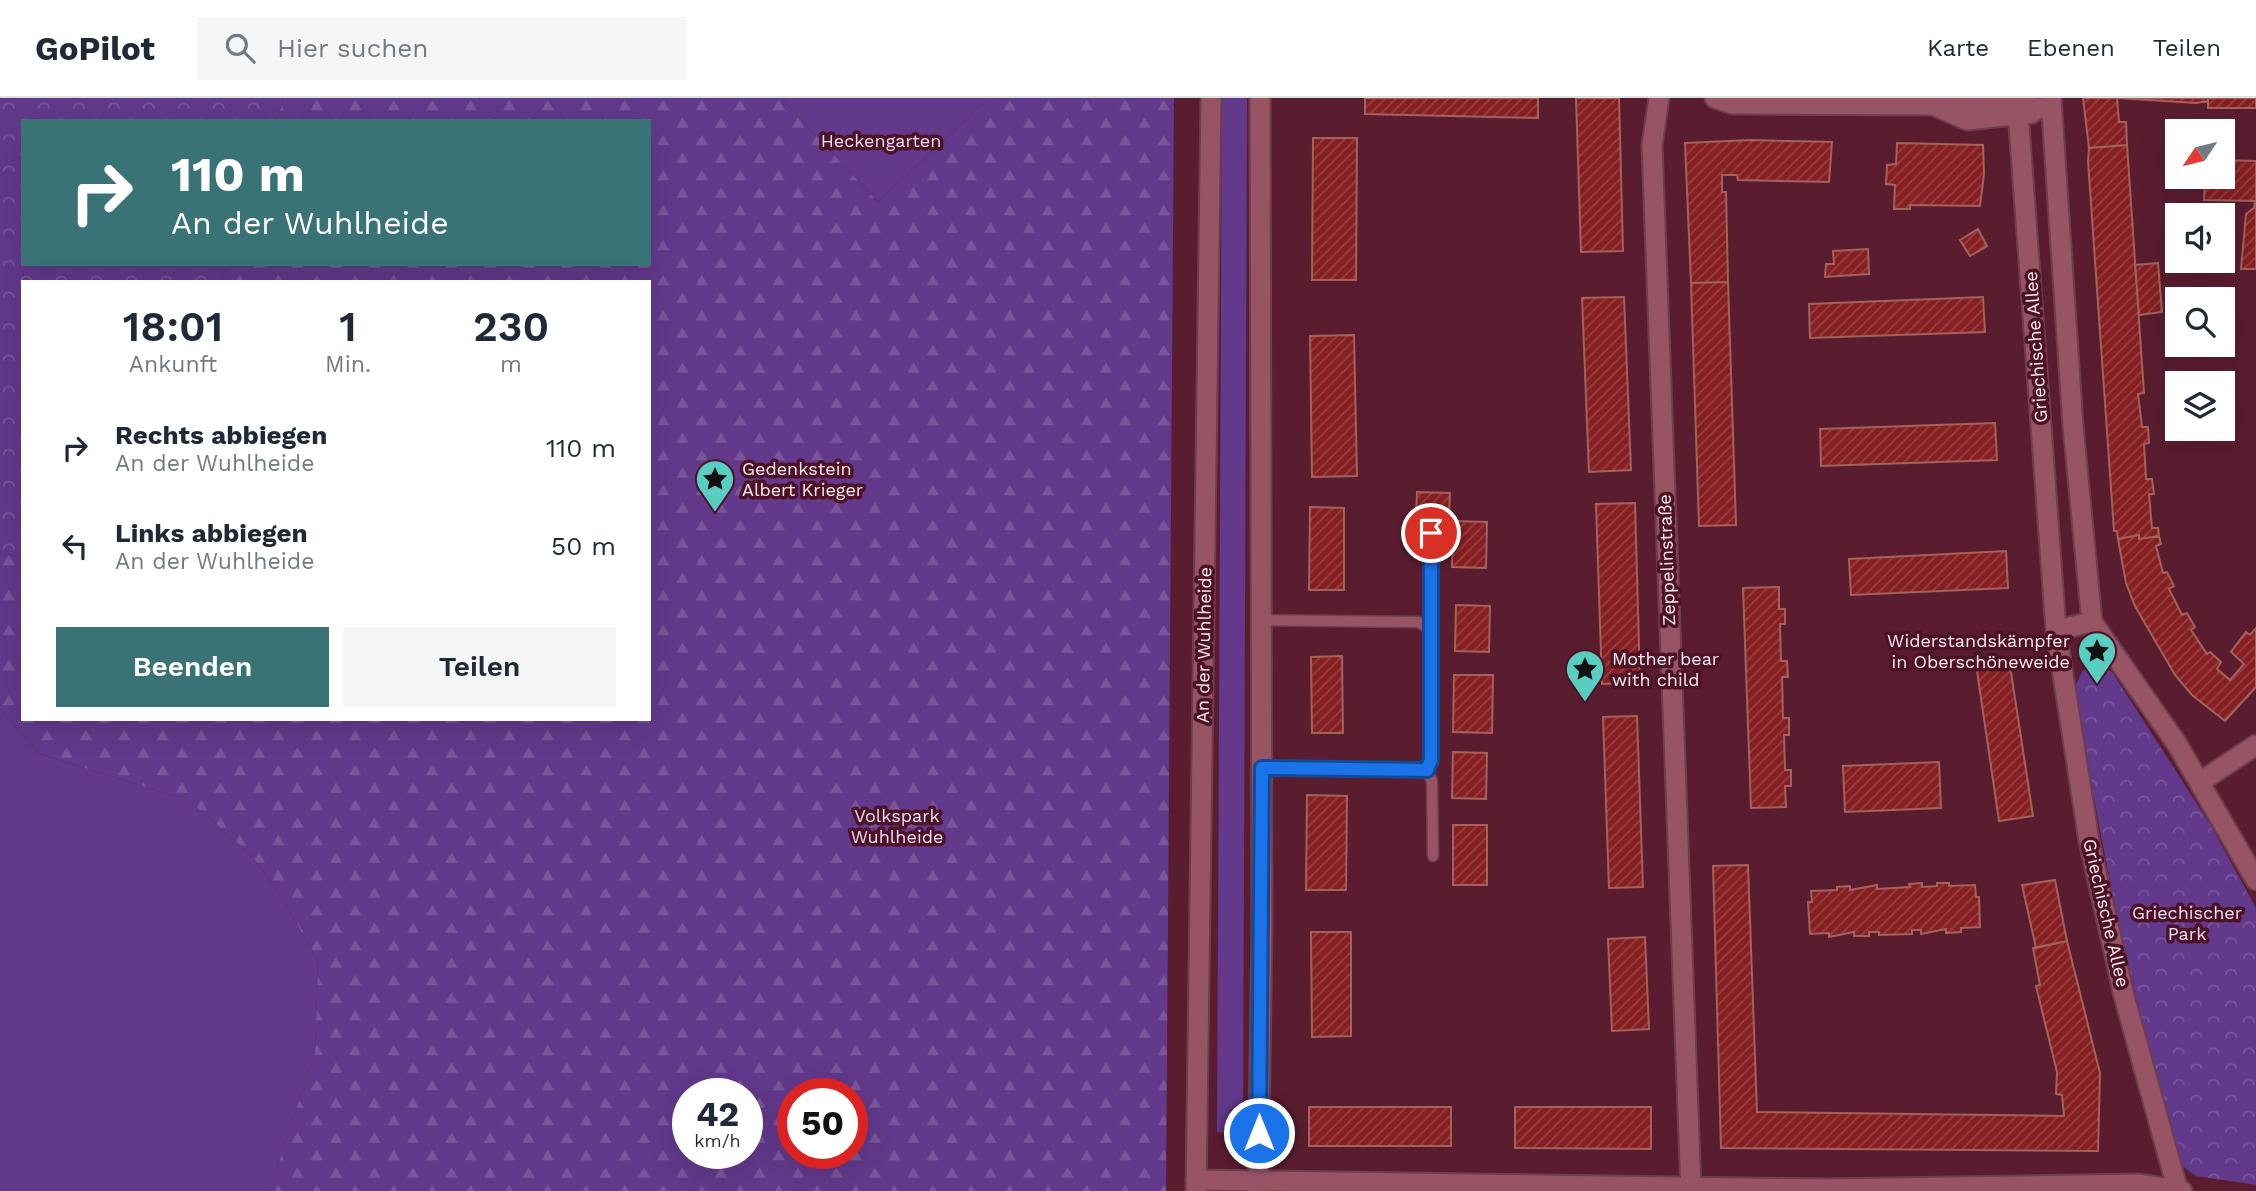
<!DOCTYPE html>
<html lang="de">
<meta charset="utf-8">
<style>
:root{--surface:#fff;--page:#f6f6f7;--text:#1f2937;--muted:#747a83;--line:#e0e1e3;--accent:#397375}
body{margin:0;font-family:"Work Sans",sans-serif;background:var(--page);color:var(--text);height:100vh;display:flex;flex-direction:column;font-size:26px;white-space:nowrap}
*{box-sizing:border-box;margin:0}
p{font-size:23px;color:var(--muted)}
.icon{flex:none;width:38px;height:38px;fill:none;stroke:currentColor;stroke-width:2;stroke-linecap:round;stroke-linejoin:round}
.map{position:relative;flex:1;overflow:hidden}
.sheet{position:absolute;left:21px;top:182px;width:630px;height:441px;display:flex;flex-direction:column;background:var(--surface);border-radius:0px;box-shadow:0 7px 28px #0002}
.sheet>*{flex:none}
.hud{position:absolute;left:21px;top:21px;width:630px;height:147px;border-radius:0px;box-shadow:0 7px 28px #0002;background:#397375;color:#fff;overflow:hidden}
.needle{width:46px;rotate:235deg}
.buttons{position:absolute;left:2165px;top:21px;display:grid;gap:14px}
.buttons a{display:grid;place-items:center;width:70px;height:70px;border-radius:0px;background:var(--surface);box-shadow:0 7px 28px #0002;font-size:35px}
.speed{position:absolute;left:672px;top:980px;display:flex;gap:14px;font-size:35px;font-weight:700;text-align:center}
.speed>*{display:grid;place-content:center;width:91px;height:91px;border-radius:50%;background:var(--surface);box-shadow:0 7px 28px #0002;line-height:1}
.speed small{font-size:18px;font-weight:400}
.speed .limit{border:10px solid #d22;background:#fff;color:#111}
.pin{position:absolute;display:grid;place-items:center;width:60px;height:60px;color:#fff;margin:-30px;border:4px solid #fff;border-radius:50%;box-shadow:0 2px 7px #0007}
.me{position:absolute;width:77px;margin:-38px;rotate:0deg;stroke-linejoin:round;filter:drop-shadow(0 0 5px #0008)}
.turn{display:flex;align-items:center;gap:24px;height:147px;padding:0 35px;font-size:32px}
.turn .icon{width:91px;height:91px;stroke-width:2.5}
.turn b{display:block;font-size:49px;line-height:60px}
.eta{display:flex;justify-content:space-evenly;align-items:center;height:119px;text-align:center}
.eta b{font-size:42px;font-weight:600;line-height:49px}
.action{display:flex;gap:14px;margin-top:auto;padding:14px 35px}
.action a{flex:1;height:80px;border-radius:0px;background:var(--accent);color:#fff;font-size:28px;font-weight:600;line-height:80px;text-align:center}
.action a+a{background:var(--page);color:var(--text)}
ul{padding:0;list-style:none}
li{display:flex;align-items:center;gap:21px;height:98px;padding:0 35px}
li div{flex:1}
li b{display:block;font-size:26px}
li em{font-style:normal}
header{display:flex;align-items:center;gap:42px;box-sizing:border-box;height:98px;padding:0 35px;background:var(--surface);border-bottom:2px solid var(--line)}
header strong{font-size:33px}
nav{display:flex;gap:38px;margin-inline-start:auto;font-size:24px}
.search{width:490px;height:63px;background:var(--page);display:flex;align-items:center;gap:18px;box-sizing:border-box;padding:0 24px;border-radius:0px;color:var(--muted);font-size:26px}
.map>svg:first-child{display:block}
.green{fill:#62398b}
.forest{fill:url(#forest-firs);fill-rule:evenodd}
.park{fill:url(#park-crowns)}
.building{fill:url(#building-hatch);stroke:#a5615c;stroke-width:2}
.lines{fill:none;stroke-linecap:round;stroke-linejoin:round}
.service-casing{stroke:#6e3e50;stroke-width:13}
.minor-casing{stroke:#6e3e50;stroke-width:23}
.secondary-casing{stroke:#6e3e50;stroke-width:23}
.service{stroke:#975465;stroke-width:10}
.minor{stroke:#975465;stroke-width:19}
.secondary{stroke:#975465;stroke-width:19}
.route-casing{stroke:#114b97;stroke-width:18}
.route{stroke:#1a73e8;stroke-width:12}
.labels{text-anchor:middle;stroke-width:7;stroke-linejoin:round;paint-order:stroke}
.park-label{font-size:18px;fill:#e9dff6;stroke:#4e1226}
.street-label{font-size:18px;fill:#fcebee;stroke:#4e1226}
.poi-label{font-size:18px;fill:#fcebee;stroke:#4e1226;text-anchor:start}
</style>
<header>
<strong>GoPilot</strong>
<div class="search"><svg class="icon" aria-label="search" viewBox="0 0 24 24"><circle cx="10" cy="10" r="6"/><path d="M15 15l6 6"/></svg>Hier suchen</div>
<nav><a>Karte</a><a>Ebenen</a><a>Teilen</a></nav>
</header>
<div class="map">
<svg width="2256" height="1093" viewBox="0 0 2256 1093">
<defs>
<pattern id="forest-firs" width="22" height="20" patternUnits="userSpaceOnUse" patternTransform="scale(1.75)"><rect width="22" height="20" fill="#62398b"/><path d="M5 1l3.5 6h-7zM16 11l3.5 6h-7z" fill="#79569c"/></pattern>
<pattern id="park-crowns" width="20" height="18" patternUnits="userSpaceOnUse" patternTransform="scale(1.75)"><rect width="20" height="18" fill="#62398b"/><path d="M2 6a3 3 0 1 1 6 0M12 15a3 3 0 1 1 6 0" fill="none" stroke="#79569c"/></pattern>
<pattern id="building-hatch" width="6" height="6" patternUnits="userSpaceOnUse" patternTransform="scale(1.75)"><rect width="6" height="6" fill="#861f22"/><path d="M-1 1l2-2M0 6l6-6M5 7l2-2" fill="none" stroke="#984042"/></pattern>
</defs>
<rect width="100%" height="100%" fill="#5a1d30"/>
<path class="green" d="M 781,0 L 989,0 L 878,104 Z
M 1222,0 L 1247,0 L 1243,1035 L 1217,1034 Z
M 0,611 L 40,656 L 190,703 L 252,758 L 283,801 L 318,863 L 315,955 L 269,1093 L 0,1093 Z"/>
<path class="forest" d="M 284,0 L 781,0 L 878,104 L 989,0 L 1174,0 L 1166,1093 L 269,1093 L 315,955 L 318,863 L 283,801 L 252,758 L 190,703 L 40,656 L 0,611 L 0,455 L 23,459 L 23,621 L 649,621 L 649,184 L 221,184 L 227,166 L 649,166 L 649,23 L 276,23 ZM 688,996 L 747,996 L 747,1055 L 688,1055 ZM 793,996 L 852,996 L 852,1055 L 793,1055 Z"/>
<path class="park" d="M 0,0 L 284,0 L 276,23 L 23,23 L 23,166 L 227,166 L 221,184 L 23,184 L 23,459 L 0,455 Z
M 2094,567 L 2112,574 L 2210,726 L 2256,810 L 2256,1087 L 2196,1078 L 2181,1067 C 2135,909 2099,750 2076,587 L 2082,573 Z"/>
<path class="building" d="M 1365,0 L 1538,0 L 1538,20 L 1365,16 Z
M 1576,0 L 1619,0 L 1623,153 L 1581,154 Z
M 2083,0 L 2208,0 L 2208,3 L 2196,5 L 2117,0 L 2119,24 L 2126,24 L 2127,47 L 2089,50 Z
M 2208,0 L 2256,0 L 2256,10 L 2208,10 Z
M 1313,40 L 1357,40 L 1356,182 L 1312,182 Z
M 1751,42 L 1832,44 L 1829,84 L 1738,82 L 1737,77 L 1722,77 L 1722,94 L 1726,94 L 1728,184 L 1691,185 L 1685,45 Z
M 1897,45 L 1983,47 L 1984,76 L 1980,108 L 1910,107 L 1910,111 L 1894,111 L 1895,87 L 1886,86 L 1887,67 L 1896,66 Z
M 2127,47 L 2144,295 L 2138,296 L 2142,329 L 2148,329 L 2149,345 L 2144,346 L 2146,381 L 2152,381 L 2154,396 L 2149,396 L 2152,430 L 2158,430 L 2159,438 L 2139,441 L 2139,437 L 2118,441 L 2117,433 L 2114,433 L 2088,63 L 2089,50 Z
M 2222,62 L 2256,63 L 2256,171 L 2241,171 L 2246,116 L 2254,110 L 2255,103 L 2204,102 L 2205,79 L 2222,79 Z
M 1978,131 L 1987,148 L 1970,158 L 1960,142 Z
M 1868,151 L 1869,176 L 1825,179 L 1826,166 L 1834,166 L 1833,153 Z
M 2158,165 L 2162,214 L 2139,217 L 2135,167 Z
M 1728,184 L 1736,427 L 1699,428 L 1691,185 Z
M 1624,199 L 1631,372 L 1589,374 L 1582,200 Z
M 1983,199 L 1985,234 L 1810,240 L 1809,206 Z
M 1354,237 L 1357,378 L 1312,379 L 1310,238 Z
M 1995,325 L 1997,362 L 1821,368 L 1820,331 Z
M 1417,394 L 1450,395 L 1449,419 L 1416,418 Z
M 1635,405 L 1640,585 L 1602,586 L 1596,406 Z
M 1310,409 L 1344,410 L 1344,492 L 1309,492 Z
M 1453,423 L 1487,424 L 1486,470 L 1452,469 Z
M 2139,437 L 2139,441 L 2159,438 L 2161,446 L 2156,448 L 2163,475 L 2167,474 L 2174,488 L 2169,491 L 2182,517 L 2187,515 L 2195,529 L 2191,532 L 2207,556 L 2210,554 L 2221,564 L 2217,571 L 2230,582 L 2244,566 L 2231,554 L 2246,534 L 2250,537 L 2256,530 L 2256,589 L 2225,623 L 2192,597 L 2175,577 L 2135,508 L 2126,485 L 2118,441 Z
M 2006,453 L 2008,490 L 1851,497 L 1849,461 Z
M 1779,489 L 1779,511 L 1785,511 L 1785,526 L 1780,526 L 1781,563 L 1787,563 L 1788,579 L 1782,579 L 1783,620 L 1789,620 L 1789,637 L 1784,637 L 1785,672 L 1791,672 L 1791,688 L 1785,688 L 1786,709 L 1751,710 L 1743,490 Z
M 1456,507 L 1490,508 L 1489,554 L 1455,553 Z
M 1342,558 L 1343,635 L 1312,635 L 1311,559 Z
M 2009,561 L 2033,718 L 1999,723 L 1976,566 Z
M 1454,577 L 1493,577 L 1492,635 L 1453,634 Z
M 1637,618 L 1643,789 L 1609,790 L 1603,619 Z
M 1453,654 L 1487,655 L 1486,701 L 1452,700 Z
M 1939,664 L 1941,710 L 1845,714 L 1843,668 Z
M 1307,697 L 1347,698 L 1346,792 L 1306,792 Z
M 1453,727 L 1487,727 L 1487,787 L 1453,787 Z
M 1748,767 L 1757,1014 L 2064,1018 L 2062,997 L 2056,996 L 2057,974 L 2036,888 L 2040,887 L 2033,850 L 2067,843 L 2100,975 L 2098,1053 L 1721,1050 L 1713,768 Z
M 2055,782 L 2067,843 L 2036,850 L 2022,787 Z
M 1922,785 L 1922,789 L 1937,788 L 1937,785 L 1949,785 L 1949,788 L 1975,787 L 1976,799 L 1979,799 L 1980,829 L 1961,830 L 1961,834 L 1946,835 L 1946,831 L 1921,836 L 1921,832 L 1912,832 L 1912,836 L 1879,837 L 1879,834 L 1869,834 L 1869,838 L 1854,838 L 1854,834 L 1829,839 L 1829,835 L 1810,836 L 1808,804 L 1812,804 L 1811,793 L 1837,792 L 1837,789 L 1850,788 L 1850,792 L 1877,787 L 1877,791 L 1910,789 L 1909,786 Z
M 1311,834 L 1351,834 L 1351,938 L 1312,939 Z
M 1645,839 L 1649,931 L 1612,933 L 1608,841 Z
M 1309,1009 L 1451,1009 L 1451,1048 L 1309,1048 Z
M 1515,1009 L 1651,1009 L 1651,1051 L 1515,1050 Z"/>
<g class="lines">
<g class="service-casing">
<path id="service" d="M 1431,434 L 1431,662 L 1427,672 L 1432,683 L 1433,758
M 1260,522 L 1418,524 L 1429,530
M 1262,670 L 1427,672"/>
</g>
<g class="minor-casing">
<path id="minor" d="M 1659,0 L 1652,47 L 1691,1093
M 1715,0 L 1732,6 L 1932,7 L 1997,1 L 2018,8 L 2051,11
M 2017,0 L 2056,532 L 2089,743 L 2124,898 L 2178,1093
M 2051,0 L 2073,328 L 2092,524 L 2177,646 L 2256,782
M 1933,7 L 1967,22 L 2032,15
M 2056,532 L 2092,524
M 2200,684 L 2256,647
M 1196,1082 L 1823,1091 L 2140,1086 L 2182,1093"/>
</g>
<g class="secondary-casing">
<path id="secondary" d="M 1196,1093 L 1211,0
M 1258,1093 L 1262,830 L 1260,0"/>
</g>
<use href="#service" class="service"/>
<use href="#minor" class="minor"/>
<use href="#secondary" class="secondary"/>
</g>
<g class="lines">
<g class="route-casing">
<path id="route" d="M 1259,1035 L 1262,670 L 1427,672 L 1431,662 L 1431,435"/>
</g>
<use href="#route" class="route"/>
</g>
<defs>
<g id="sight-pin" transform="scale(2.0125)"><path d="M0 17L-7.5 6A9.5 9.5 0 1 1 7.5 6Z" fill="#58cec0" stroke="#4e1226"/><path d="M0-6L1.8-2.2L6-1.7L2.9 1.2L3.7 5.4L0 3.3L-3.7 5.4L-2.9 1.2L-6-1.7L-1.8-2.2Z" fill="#111"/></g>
</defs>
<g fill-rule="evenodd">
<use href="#sight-pin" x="715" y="381"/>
<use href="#sight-pin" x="2097" y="553"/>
<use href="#sight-pin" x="1585" y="571"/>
</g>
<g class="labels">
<g class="park-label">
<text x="881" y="49">Heckengarten</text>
<text x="897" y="724">Volkspark<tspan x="897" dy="21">Wuhlheide</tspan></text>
<text x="2187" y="821">Griechischer<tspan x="2187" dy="21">Park</tspan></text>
</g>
<g class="street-label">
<text transform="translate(2036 249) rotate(-94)" y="6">Griechische Allee</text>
<text transform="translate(1667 462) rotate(-92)" y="6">Zeppelinstraße</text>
<text transform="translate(1204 547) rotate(-89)" y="6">An der Wuhlheide</text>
<text transform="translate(2106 815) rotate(77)" y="6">Griechische Allee</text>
</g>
<g class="poi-label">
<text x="742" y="377">Gedenkstein<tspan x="742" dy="21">Albert Krieger</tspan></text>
<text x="2070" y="549" text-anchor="end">Widerstandskämpfer<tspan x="2070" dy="21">in Oberschöneweide</tspan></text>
<text x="1612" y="567">Mother bear<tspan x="1612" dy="21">with child</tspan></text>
</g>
</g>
</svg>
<div class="buttons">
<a><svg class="needle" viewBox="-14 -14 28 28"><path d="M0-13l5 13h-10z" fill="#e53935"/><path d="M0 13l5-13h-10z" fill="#747a83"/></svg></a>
<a><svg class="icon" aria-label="sound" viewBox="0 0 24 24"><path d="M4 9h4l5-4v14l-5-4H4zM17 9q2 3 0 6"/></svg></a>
<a><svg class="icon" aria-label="search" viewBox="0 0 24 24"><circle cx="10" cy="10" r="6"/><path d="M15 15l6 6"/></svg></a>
<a><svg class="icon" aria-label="layers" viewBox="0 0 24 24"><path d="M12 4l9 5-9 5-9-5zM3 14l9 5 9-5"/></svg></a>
</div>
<div class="speed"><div>42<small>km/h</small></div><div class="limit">50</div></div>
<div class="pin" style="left:1431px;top:435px;background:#d93025"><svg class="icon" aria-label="arrive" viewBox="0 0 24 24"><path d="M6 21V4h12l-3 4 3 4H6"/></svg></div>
<svg class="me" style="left:1259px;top:1035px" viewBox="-20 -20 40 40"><circle r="17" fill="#1a73e8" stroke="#fff" stroke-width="3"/><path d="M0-11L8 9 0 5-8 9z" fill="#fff"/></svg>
<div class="hud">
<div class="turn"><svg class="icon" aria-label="right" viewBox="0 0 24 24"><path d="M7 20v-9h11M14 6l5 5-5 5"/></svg><div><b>110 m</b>An der Wuhlheide</div></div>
</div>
<section class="sheet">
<div class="eta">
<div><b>18:01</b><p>Ankunft</p></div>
<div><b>1</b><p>Min.</p></div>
<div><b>230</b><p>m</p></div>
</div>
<ul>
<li><svg class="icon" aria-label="right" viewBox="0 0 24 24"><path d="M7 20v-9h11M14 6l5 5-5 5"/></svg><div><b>Rechts abbiegen</b><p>An der Wuhlheide</p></div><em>110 m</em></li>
<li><svg class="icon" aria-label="left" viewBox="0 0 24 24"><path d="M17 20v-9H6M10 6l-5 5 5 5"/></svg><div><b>Links abbiegen</b><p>An der Wuhlheide</p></div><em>50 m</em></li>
</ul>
<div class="action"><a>Beenden</a><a>Teilen</a></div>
</section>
</div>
